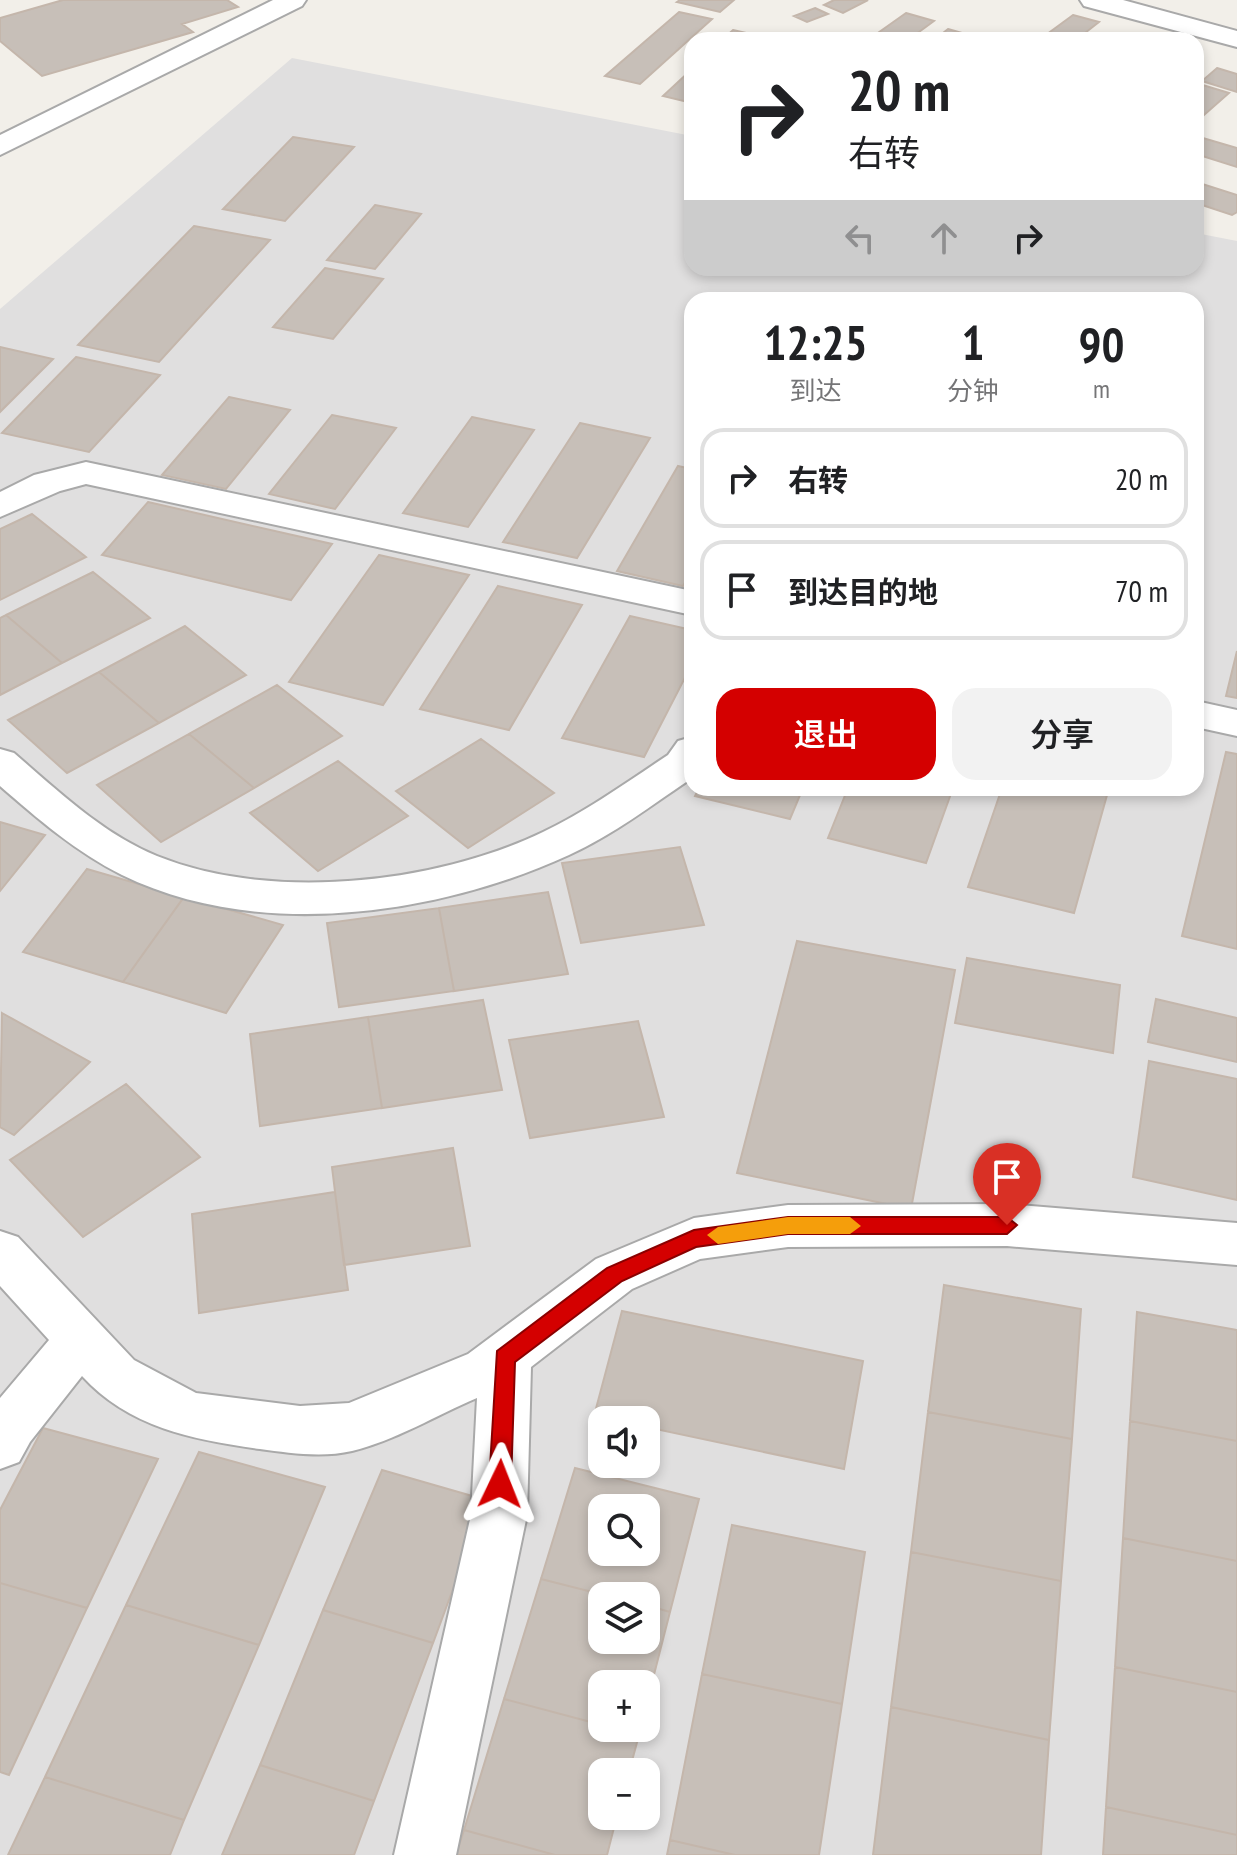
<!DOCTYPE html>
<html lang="zh">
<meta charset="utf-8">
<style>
:root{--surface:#fff;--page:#f2f2f2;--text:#202124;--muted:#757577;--line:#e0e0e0;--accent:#d40000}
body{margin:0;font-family:"PT Sans Narrow","Noto Sans SC",sans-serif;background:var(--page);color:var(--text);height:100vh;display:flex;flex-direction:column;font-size:30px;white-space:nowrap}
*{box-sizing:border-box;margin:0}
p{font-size:26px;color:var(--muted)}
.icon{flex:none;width:44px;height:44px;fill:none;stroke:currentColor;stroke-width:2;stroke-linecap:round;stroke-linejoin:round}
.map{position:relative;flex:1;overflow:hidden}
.details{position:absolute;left:684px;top:292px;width:520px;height:504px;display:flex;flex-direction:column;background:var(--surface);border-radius:24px;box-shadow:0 4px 12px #0003}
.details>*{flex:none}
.guide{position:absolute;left:684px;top:32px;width:520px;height:244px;border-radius:24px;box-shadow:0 4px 12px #0003;background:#fff;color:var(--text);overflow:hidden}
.buttons{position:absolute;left:588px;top:1406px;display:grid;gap:16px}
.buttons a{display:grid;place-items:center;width:72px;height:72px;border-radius:16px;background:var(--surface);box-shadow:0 4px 12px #0003;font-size:40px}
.pin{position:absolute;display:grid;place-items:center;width:68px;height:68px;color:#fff;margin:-82px -34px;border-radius:50% 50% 50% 0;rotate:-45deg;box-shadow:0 0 8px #0007}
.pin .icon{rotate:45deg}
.me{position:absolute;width:88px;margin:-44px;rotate:2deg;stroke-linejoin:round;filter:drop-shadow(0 0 6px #0008)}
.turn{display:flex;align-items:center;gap:28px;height:168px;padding:0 32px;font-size:36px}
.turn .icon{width:104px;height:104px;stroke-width:2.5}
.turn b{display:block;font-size:56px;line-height:68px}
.lanes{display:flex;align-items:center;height:76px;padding:0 32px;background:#0003;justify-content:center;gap:40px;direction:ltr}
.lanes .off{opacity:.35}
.eta{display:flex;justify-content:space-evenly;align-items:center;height:136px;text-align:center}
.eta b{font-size:48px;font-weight:600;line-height:56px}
.primary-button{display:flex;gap:16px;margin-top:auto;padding:16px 32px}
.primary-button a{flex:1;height:92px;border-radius:24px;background:var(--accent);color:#fff;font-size:32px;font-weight:600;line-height:92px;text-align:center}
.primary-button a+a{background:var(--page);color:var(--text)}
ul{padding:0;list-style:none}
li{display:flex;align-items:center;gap:24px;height:100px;margin:0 16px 12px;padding:0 16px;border:4px solid var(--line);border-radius:24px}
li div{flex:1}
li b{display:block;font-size:30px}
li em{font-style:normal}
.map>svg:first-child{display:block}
.residential{fill:#e0dfdf;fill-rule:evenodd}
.building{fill:#c7bfb8;stroke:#c4b6ab;stroke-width:2;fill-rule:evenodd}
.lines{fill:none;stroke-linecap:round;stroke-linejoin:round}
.minor-casing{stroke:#a9a9a9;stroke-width:4}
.minor{fill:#fff;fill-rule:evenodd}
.route{fill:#d40000;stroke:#8a0000;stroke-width:2}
.slow{fill:#f59e0b}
</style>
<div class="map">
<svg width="1237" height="1855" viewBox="0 0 1237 1855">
<rect width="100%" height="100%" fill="#f2efe9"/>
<path class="residential" d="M 292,58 L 692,136 L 692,268 L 1196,268 L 1196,233 L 1237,241 L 1237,1855 L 0,1855 L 0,309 ZM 692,300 L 1196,300 L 1196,788 L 692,788 ZM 602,1420 L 646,1420 L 646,1464 L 602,1464 ZM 602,1508 L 646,1508 L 646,1552 L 602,1552 ZM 602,1596 L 646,1596 L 646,1640 L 602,1640 ZM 602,1684 L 646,1684 L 646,1728 L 602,1728 ZM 602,1772 L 646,1772 L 646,1816 L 602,1816 Z"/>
<path class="building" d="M 63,0 L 227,0 L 238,7 L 182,24 L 193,32 L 42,76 L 0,41 L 0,18 Z
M 680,0 L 734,0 L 720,12 L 677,2 Z
M 834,0 L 868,0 L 843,13 L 824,5 Z
M 815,8 L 828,14 L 807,22 L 794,16 Z
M 679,12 L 712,19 L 640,84 L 605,76 Z
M 906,13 L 934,21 L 908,40 L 868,40 Z
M 1073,15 L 1099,22 L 1076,40 L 1039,40 Z
M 948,29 L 976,37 L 934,40 Z
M 733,30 L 764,37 L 761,40 L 722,40 Z
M 1217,68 L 1237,74 L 1237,92 L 1202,81 Z
M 692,69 L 692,103 L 663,96 Z
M 1196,83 L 1229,93 L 1196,122 Z
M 1196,136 L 1237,148 L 1237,167 L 1196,154 Z
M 293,137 L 354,147 L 285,221 L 223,209 Z
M 1196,182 L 1237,195 L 1237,212 L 1232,215 L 1196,203 Z
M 375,205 L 421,214 L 375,269 L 327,260 Z
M 194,226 L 270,240 L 159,362 L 78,345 Z
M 325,268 L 383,279 L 333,339 L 273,327 Z
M 0,347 L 53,359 L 0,412 Z
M 76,357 L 160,375 L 89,452 L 2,433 Z
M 229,397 L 290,410 L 226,489 L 162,475 Z
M 332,415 L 396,428 L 335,509 L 269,494 Z
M 472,417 L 534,430 L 468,527 L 403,513 Z
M 580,423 L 650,438 L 577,558 L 503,542 Z
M 678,466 L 692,469 L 692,570 L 683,586 L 617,571 Z
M 148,502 L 332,544 L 291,600 L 102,555 Z
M 32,514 L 86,557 L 0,600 L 0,529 Z
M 379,555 L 469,575 L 383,705 L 289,682 Z
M 93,572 L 150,618 L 62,663 L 6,615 Z
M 498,586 L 582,605 L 509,730 L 420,709 Z
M 6,615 L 62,663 L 0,695 L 0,618 Z
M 630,616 L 692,630 L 692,664 L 644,757 L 562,738 Z
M 185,626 L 246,675 L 159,723 L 99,672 Z
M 1237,651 L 1237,698 L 1226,696 Z
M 99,672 L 159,723 L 67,773 L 8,720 Z
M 277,685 L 342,736 L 254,788 L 189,734 Z
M 189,734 L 254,788 L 161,842 L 97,785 Z
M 481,739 L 554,793 L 468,848 L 396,791 Z
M 1226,752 L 1237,754 L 1237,949 L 1182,936 Z
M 338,761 L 408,816 L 318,871 L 250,813 Z
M 699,788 L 803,788 L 790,819 L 695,796 Z
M 848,788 L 953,788 L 926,863 L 828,838 Z
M 1002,788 L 1109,788 L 1074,913 L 968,887 Z
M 0,822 L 45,835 L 0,891 Z
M 680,847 L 704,925 L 581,943 L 562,863 Z
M 87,869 L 184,897 L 123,982 L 23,952 Z
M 548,892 L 568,974 L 454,991 L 439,908 Z
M 184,897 L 283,925 L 226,1013 L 123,982 Z
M 439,908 L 454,991 L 339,1007 L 327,923 Z
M 797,941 L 955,970 L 911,1209 L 737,1173 Z
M 967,958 L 1120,985 L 1113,1053 L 955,1023 Z
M 1156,999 L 1237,1018 L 1237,1062 L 1148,1042 Z
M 483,1000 L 502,1090 L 382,1108 L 368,1017 Z
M 2,1013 L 90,1062 L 14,1135 L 0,1127 Z
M 368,1017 L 382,1108 L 260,1126 L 250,1034 Z
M 638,1021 L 664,1117 L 530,1138 L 509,1040 Z
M 1149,1061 L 1237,1079 L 1237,1200 L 1133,1177 Z
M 126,1084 L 200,1157 L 83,1237 L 10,1160 Z
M 453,1148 L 470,1246 L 344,1265 L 332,1167 Z
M 335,1192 L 348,1290 L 199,1313 L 192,1214 Z
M 944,1285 L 1081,1309 L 1072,1439 L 928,1412 Z
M 622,1311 L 863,1361 L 844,1469 L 646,1427 L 646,1420 L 594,1416 Z
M 1137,1312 L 1237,1330 L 1237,1441 L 1130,1421 Z
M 928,1412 L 1072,1439 L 1061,1581 L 911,1552 Z
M 1130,1421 L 1237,1441 L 1237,1561 L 1123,1538 Z
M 43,1428 L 158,1459 L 87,1608 L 0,1583 L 0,1510 Z
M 199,1452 L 325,1487 L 259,1645 L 126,1605 Z
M 575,1468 L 699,1499 L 670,1612 L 646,1605 L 646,1596 L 608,1596 L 541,1579 ZM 602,1508 L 646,1508 L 646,1552 L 602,1552 Z
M 382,1470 L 486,1500 L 433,1643 L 323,1610 Z
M 732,1525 L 865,1552 L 842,1704 L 702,1674 Z
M 1123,1538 L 1237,1561 L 1237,1692 L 1115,1667 Z
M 911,1552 L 1061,1581 L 1049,1740 L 891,1707 Z
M 541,1579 L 608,1596 L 602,1596 L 602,1640 L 646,1640 L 646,1605 L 670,1612 L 646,1706 L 646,1684 L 602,1684 L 602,1725 L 504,1699 Z
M 0,1583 L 87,1608 L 9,1775 L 0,1772 Z
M 126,1605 L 259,1645 L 184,1820 L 45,1777 Z
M 323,1610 L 433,1643 L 374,1801 L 260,1765 Z
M 1115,1667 L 1237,1692 L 1237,1835 L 1106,1807 Z
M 702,1674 L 842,1704 L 819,1855 L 735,1855 L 670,1840 Z
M 504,1699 L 602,1725 L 602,1728 L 639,1735 L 629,1772 L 602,1772 L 602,1816 L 617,1816 L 607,1855 L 555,1855 L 464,1830 Z
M 891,1707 L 1049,1740 L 1041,1855 L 873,1855 Z
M 260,1765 L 374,1801 L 354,1855 L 222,1855 Z
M 45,1777 L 184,1820 L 170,1855 L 8,1855 Z
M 1106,1807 L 1237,1835 L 1237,1855 L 1103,1855 Z
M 464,1830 L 555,1855 L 456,1855 Z
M 670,1840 L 735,1855 L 667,1855 Z"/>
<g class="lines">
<g class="minor-casing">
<path id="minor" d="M 273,0 L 306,0 L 302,6 L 0,155 L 0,135 Z
M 1080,0 L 1123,0 L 1237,31 L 1237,47 L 1084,6 Z
M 86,462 L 692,591 L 692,615 L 86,484 L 60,491 L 0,517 L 0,492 L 34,475 Z
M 1196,701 L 1237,710 L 1237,736 L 1196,727 Z
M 692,737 L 692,778 C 652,805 613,835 569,855 C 436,916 257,941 122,875 C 76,852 38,819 0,786 L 0,749 L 14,753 C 58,791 103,834 157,856 C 270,902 435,884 543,832 C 587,811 627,782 668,755 L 678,741 Z
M 1007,1204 L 1237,1223 L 1237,1265 L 1007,1246 L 788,1247 L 700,1259 L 632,1289 L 531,1367 L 527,1515 L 456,1855 L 394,1855 L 471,1515 L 477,1398 C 437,1415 394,1441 352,1451 C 322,1458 289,1453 260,1449 C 195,1440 129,1428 82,1376 L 30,1442 L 19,1462 L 0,1469 L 0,1398 L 49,1340 L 0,1286 L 0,1231 L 18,1237 L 134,1360 L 196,1393 L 300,1406 L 349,1403 L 468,1354 L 596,1259 L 694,1218 L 788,1205 Z"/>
</g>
<use href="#minor" class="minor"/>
</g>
<path class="route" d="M 788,1217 L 1007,1217 L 1017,1225 L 1007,1234 L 788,1234 L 696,1247 L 622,1281 L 515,1362 L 511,1484 L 508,1491 L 500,1494 L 492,1491 L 489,1484 L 497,1351 L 607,1268 L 694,1230 Z"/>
<path class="slow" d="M 788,1217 L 850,1217 L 861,1226 L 850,1234 L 788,1234 L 718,1244 L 707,1235 L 718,1227 Z"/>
</svg>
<div class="buttons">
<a><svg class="icon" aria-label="sound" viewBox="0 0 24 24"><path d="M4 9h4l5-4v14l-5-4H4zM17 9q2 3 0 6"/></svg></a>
<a><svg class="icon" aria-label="search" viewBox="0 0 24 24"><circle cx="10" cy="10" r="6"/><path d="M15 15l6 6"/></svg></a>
<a><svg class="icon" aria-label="layers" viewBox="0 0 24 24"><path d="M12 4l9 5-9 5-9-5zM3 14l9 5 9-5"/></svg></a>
<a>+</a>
<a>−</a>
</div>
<div class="pin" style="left:1007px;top:1225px;background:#d93025"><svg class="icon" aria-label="arrive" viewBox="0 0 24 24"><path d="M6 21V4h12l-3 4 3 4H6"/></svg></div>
<svg class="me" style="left:500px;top:1484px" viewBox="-20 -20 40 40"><path d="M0-17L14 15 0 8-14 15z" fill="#d40000" stroke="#fff" stroke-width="4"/></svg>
<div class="guide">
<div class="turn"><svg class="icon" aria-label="right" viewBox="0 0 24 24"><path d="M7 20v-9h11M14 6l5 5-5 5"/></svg><div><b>20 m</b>右转</div></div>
<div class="lanes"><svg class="icon off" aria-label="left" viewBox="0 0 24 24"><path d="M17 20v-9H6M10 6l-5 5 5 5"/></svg><svg class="icon off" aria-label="ahead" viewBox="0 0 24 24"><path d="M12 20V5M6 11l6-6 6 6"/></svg><svg class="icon" aria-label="right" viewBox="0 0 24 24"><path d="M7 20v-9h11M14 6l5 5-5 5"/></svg></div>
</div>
<section class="details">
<div class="eta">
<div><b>12:25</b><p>到达</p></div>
<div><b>1</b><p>分钟</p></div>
<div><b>90</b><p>m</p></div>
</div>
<ul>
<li><svg class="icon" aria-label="right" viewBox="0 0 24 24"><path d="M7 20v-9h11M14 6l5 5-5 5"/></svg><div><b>右转</b></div><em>20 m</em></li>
<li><svg class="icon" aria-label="arrive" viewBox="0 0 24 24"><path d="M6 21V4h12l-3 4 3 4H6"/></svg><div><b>到达目的地</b></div><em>70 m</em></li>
</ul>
<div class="primary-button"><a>退出</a><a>分享</a></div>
</section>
</div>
